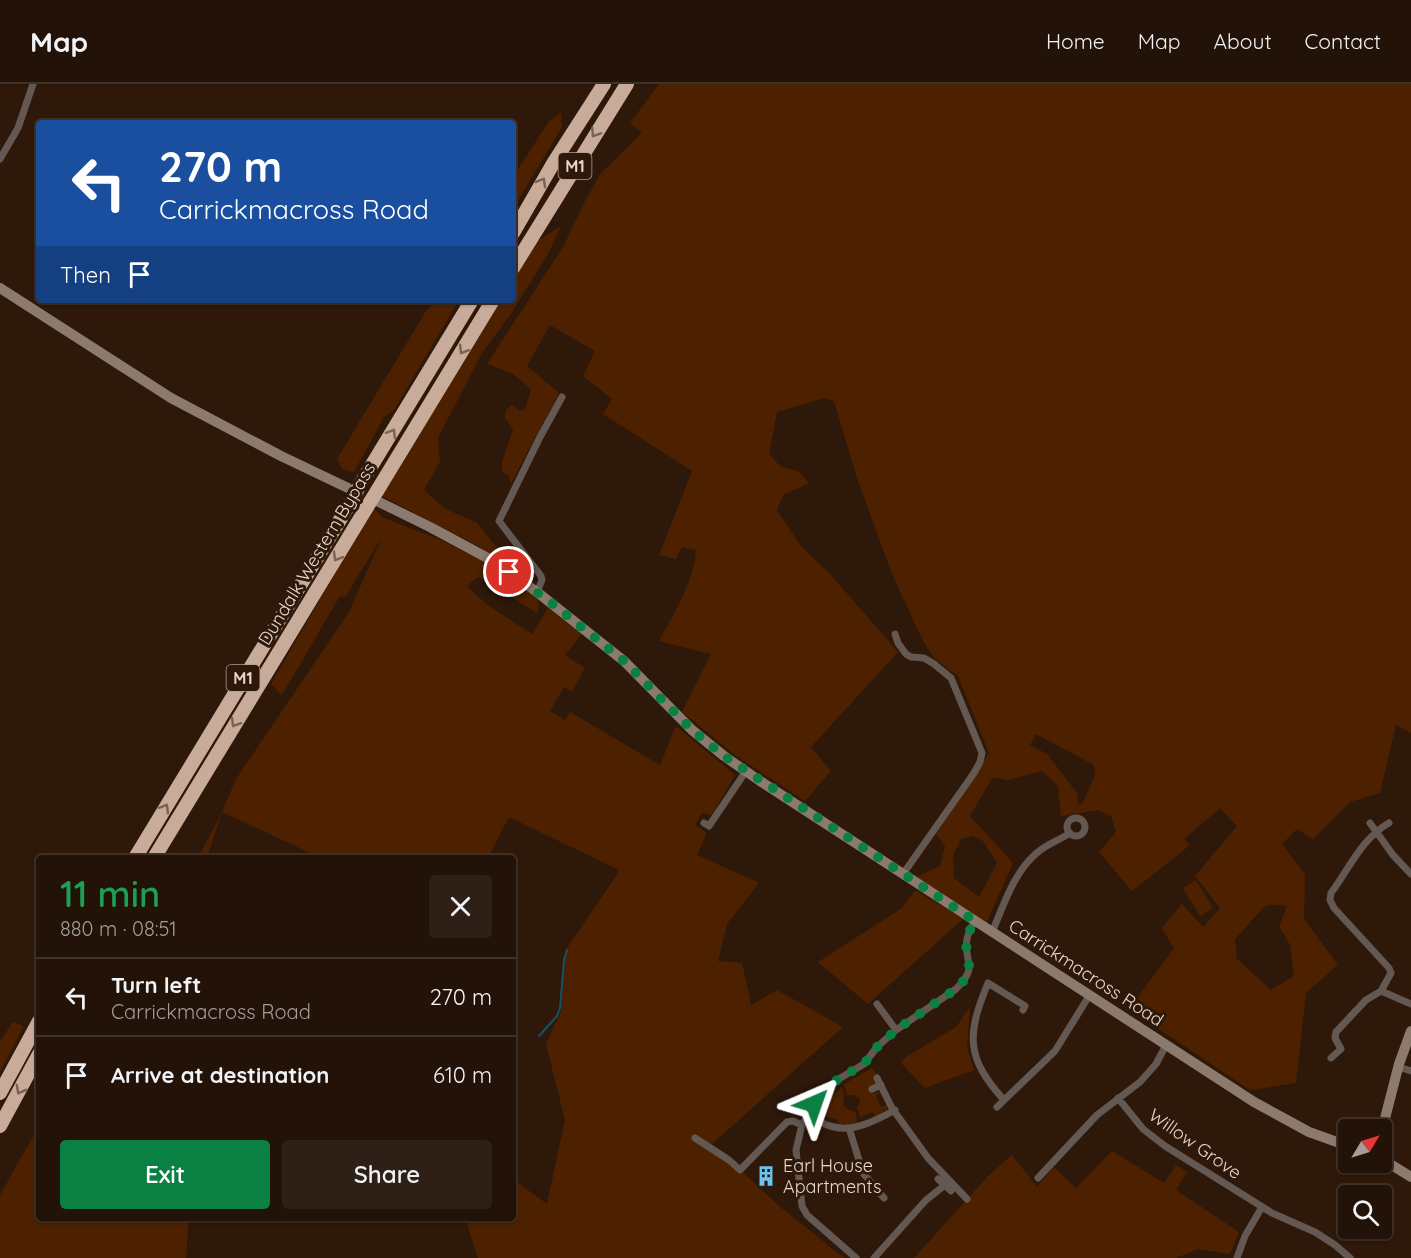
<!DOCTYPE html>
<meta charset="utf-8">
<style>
:root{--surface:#221208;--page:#2e2016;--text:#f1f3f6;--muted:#a29e9c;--line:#3f3229;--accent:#0b8043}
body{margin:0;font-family:Quicksand,sans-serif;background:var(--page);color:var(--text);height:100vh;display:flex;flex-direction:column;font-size:22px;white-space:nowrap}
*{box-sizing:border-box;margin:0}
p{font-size:20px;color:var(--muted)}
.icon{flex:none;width:33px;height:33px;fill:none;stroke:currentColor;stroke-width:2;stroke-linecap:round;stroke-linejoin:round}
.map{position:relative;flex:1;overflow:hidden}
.panel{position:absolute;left:36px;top:771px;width:480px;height:366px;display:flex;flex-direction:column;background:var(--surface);border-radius:6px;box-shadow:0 2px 4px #0004,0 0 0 2px var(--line)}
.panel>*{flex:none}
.banner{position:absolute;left:36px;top:36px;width:480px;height:183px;border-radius:6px;box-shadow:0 2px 4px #0004,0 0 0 2px var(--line);background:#1a4fa0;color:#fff;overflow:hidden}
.needle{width:39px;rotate:52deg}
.controls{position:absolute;left:1338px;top:1035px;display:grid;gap:12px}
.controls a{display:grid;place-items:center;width:54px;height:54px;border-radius:6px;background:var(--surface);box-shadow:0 2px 4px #0004,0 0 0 2px var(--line);font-size:30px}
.pin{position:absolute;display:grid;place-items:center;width:51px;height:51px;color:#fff;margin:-26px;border:3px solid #fff;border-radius:50%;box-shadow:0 2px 6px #0007}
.me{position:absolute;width:66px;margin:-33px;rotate:43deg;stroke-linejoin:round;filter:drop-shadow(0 0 4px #0008)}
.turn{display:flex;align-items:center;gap:21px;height:126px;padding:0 24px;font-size:27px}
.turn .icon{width:78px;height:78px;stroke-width:2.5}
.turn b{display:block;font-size:42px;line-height:51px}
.then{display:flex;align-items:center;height:57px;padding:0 24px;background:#0003;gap:12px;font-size:22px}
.round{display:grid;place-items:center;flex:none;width:63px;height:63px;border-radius:6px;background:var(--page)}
.headline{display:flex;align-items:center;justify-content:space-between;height:102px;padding:0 24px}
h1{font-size:36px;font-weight:600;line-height:45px;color:#1e9e55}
.cta{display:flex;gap:12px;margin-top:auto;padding:12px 24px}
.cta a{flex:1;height:69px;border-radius:6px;background:var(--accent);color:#fff;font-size:24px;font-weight:600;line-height:69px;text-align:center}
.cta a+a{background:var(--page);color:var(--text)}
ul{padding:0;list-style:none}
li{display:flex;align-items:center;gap:18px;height:78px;padding:0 24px;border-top:2px solid var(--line)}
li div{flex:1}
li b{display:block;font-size:22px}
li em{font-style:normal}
header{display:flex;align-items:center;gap:36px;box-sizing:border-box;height:84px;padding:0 30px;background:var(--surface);border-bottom:2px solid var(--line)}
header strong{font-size:28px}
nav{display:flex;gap:33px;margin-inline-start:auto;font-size:21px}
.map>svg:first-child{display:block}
.green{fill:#4d2100;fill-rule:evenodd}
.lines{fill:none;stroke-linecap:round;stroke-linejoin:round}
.stream{stroke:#13516d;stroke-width:2}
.street{stroke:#645952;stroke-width:7}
.secondary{stroke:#8c7a6f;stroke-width:10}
.highway{stroke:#c8ab99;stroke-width:14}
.highway-bridge{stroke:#c8ab99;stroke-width:14}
.oneway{stroke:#7b6252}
.route{stroke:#0b8043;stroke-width:10;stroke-dasharray:0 18}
.labels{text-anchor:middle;stroke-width:6;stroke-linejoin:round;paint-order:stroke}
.shield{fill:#2e180a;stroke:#af9e93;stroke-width:1.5}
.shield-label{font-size:16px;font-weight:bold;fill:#e6d7ce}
.street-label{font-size:18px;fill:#e6d7ce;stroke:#2e180a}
.poi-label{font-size:18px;fill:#e6d7ce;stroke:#2e180a;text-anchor:start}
</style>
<header>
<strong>Map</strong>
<nav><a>Home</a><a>Map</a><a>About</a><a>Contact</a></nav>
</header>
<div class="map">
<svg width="1411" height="1174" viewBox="0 0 1411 1174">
<rect width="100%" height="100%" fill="#2e180a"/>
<path class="green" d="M 659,0 L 1411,0 L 1411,649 L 1396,641 L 1380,709 L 1350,718 L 1313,755 L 1297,745 L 1282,760 L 1305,790 L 1304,835 L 1338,881 L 1306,909 L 1296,999 L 1250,1006 L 1129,925 L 1174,864 L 1162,844 L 1182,820 L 1203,843 L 1220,824 L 1195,792 L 1237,742 L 1220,724 L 1184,755 L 1189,761 L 1183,767 L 1132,807 L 1099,768 L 1116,748 L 1111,732 L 1098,726 L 1061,732 L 1058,702 L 1042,687 L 1007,696 L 993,693 L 970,732 L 1013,779 L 987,838 L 916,793 L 940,782 L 945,762 L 936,750 L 989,669 L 958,592 L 935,575 L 923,557 L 892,490 L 857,394 L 834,317 L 824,314 L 777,328 L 769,370 L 781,383 L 798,387 L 809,399 L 783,411 L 777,426 L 800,461 L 831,491 L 898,568 L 811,663 L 831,687 L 805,717 L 736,672 L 682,628 L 711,570 L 659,557 C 673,531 695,496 696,466 L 682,463 L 676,475 L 659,471 L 692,387 L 603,330 L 612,315 L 583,292 L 595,267 L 550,241 L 527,282 L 559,309 L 510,401 L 510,393 L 502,387 L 502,378 L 513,346 L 505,334 L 506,326 L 512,321 L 520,327 L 525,325 L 531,305 L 513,290 L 487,280 L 563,163 L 585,117 L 601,89 L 642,49 L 630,39 ZM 1036,650 L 1094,681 L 1095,691 L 1082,721 L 1078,719 L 1077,709 L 1047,670 L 1030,661 ZM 973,752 L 983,757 L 997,779 L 979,813 L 954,794 L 953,771 L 961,755 ZM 1269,821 L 1283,821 L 1287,823 L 1279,842 L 1290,861 L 1294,892 L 1271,906 L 1237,875 L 1235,855 L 1264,823 Z
M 561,29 L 562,43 L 513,125 L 513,93 L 549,37 Z
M 561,142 L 548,170 L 511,230 L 482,269 L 438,354 L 440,377 L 424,406 L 444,424 L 477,439 L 498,465 L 532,488 L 534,499 L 478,462 L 380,411 L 500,216 L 513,216 L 513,195 L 536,158 Z
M 437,216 L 459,216 L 394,326 L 384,333 L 354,388 L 343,386 L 337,375 L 426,227 Z
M 373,424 L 384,434 L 443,457 L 487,479 L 537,514 L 539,522 L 537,529 L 478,493 L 467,502 L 486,520 L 532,550 L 548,524 L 582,550 L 565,571 L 585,584 L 572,608 L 564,603 L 550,627 L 565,636 L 570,628 L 660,681 L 676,642 L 735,691 L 712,731 L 702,729 L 695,741 L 707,749 L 697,771 L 759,799 L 727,840 L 718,877 L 742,879 L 751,921 L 777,906 L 843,943 L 712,1060 L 779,1122 L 844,1174 L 478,1174 L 465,1134 L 513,1134 L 513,1095 L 547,1120 L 565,1036 L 546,960 L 561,927 L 565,867 L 616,792 L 619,786 L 509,733 L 488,774 L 321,774 L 222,728 L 207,774 L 198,774 L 222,728 L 236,695 L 349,528 L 382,453 L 345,513 L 340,512 L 282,611 L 271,600 Z
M 1196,796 L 1213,824 L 1200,832 L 1183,804 Z
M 915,806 L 963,835 L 868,920 L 818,878 L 902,824 Z
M 970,923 L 967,963 L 974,986 L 925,1004 L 901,979 L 906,973 L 956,943 Z
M 13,938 L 24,942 L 0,988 L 0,957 Z
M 872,984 L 879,992 L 875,994 L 875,999 L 870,1003 L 873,1009 L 881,1008 L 876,1012 L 881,1023 L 887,1021 L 887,1025 L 875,1033 L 873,1028 L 860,1033 L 857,1024 L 860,1019 L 860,1015 L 854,1011 L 847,1011 L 844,1000 Z
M 842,1003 C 849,1019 834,1021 856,1028 L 857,1039 L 838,1041 L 838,1036 L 825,1032 L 823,1034 L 818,1031 L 827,1017 Z
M 39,1042 L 39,1134 L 189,1134 L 186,1174 L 0,1174 L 0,1111 Z
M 1112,1067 L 1164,1099 L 1176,1081 L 1187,1088 L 1176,1106 L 1239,1148 L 1230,1170 L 1198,1165 L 1176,1174 L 914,1174 L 988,1092 L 1012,1071 L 1037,1103 L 1054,1083 L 1076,1104 Z"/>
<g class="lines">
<path class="stream" d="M 539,952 L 557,932 L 560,924 L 564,876 L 567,866"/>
<path class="street" d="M 0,75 L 18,44 L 33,0
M 537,508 L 542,496 L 541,492 L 499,437 L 540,353 L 562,313
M 895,550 L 898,559 L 906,570 L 911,573 L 924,574 L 934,580 L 951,594 L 982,669 L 980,678 L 974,689 L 903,790
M1067 743a9 9 0 1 1 18 0a9 9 0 1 1-18 0Z
M 704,739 L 709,742 L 746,687
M 1370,739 L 1393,771 L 1411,790
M 1389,739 C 1362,754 1349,785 1331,809 L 1330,816 L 1334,824 L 1389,884 L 1391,889 L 1381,907 L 1411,920
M 992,848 C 1004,821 1014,787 1038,768 C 1047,760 1060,756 1070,749
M 877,920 L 896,946
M 1331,974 L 1341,965 L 1335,954 L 1336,948 L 1366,916 L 1381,907
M 1398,983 L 1411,987
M 877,994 L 892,1024 L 928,1074 L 967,1115
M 872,1005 L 881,1001
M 1118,1014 L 1143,1045 L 1165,1062 L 1272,1129 L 1315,1148 L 1335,1161 L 1350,1174
M 1004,1016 C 965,973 967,950 988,899 L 1025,922 L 1023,926
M 997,1023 L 1055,967 L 1089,912
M 806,1032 C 816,1036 824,1041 834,1043 C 854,1048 877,1036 895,1026
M 849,1044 L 863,1089 L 884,1114
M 695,1054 L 729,1076 L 740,1086 L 787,1038 L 793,1037 L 802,1041
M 1038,1094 L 1097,1031 L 1140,998 L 1156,980 L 1166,961
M 938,1095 L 951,1107
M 856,1174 L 807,1131 L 802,1122 L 796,1066 L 802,1041 L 814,1020 L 837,996 L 864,980 L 877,963 L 896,946 L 956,905 C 980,881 963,879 967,855 C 968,849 972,842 975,837
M 874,1174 L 926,1116 L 945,1101
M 1237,1174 L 1245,1152 L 1262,1123"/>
<path class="secondary" d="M 0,204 L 171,314 L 281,372 L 348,404
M 377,417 L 430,443 L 495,478 L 537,508 L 624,577 L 692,646 L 724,672 L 760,697 L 1254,1018 L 1309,1048 L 1348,1062
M 1382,1046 L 1399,980 L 1411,947
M 1382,1075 L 1411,1093"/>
<path class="highway" d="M 513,149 L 554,78 L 604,0
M 513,184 L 627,0
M 361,399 L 472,216
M 377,407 L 493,216
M 135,774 L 352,416
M 154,774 L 367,423
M 0,1009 L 39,937
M 0,1042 L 39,970"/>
<path class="highway-bridge" d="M 352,416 L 361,399
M 367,423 L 377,407"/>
</g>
<defs><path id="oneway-chevron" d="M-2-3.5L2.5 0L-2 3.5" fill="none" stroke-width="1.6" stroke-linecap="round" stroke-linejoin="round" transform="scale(1.5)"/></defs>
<g class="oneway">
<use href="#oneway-chevron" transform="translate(595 49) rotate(123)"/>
<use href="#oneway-chevron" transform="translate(542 98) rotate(-60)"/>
<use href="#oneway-chevron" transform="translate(463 266) rotate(121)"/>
<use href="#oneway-chevron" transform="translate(392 349) rotate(-59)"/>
<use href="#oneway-chevron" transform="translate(337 473) rotate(121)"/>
<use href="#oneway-chevron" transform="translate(235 639) rotate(121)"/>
<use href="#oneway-chevron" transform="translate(165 724) rotate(-59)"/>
<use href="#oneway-chevron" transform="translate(20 1006) rotate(118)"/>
</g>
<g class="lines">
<path class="route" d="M 509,488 L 549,517 L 624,577 L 692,646 L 724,672 L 975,837 C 972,842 968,849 967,855 C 963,879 980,882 956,905 L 896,946 L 877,963 L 864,980 L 837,996 L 814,1020"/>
</g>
<defs>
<g id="building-bare" transform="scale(1.62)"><path d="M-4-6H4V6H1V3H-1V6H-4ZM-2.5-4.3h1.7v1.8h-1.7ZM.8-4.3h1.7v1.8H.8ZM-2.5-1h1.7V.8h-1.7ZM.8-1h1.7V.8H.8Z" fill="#6ac3f1" stroke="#2e180a" stroke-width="2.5" paint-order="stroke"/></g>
</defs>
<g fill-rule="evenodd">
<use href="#building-bare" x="766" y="1092"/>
</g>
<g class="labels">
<g class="shield">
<rect x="558.5" y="69" width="33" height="26" rx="4.5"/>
<rect x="226.5" y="581" width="33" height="26" rx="4.5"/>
</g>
<g class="shield-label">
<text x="575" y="88">M1</text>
<text x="243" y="600">M1</text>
</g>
<g class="street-label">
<text transform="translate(317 470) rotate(-59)" y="6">Dundalk Western Bypass</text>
<text transform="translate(1086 889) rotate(33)" y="6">Carrickmacross Road</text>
<text transform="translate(1195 1060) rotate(35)" y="6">Willow Grove</text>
</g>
<g class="poi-label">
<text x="783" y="1088">Earl House<tspan x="783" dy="21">Apartments</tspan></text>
</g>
</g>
</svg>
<div class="controls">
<a><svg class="needle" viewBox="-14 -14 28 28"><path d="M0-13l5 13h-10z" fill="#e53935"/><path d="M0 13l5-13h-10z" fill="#a29e9c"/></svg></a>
<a><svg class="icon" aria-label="search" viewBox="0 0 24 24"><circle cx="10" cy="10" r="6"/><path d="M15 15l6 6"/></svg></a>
</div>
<div class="pin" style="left:509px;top:488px;background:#d93025"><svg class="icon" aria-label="arrive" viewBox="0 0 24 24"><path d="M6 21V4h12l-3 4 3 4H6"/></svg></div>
<svg class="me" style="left:814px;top:1020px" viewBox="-20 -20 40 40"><path d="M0-17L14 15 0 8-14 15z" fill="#0b8043" stroke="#fff" stroke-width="4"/></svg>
<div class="banner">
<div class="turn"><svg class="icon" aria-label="left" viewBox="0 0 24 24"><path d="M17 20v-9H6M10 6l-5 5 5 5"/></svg><div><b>270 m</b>Carrickmacross Road</div></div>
<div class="then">Then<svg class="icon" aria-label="arrive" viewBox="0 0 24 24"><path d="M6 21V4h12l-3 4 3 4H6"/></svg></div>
</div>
<section class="panel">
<div class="headline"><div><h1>11 min</h1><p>880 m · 08:51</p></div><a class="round"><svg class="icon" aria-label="close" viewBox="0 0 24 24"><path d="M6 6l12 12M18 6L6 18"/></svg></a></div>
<ul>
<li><svg class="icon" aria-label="left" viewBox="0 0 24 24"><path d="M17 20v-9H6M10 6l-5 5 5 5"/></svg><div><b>Turn left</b><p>Carrickmacross Road</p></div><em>270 m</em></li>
<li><svg class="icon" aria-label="arrive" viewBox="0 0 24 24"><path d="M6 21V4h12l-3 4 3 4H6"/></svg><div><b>Arrive at destination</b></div><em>610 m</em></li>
</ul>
<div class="cta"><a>Exit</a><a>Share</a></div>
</section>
</div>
